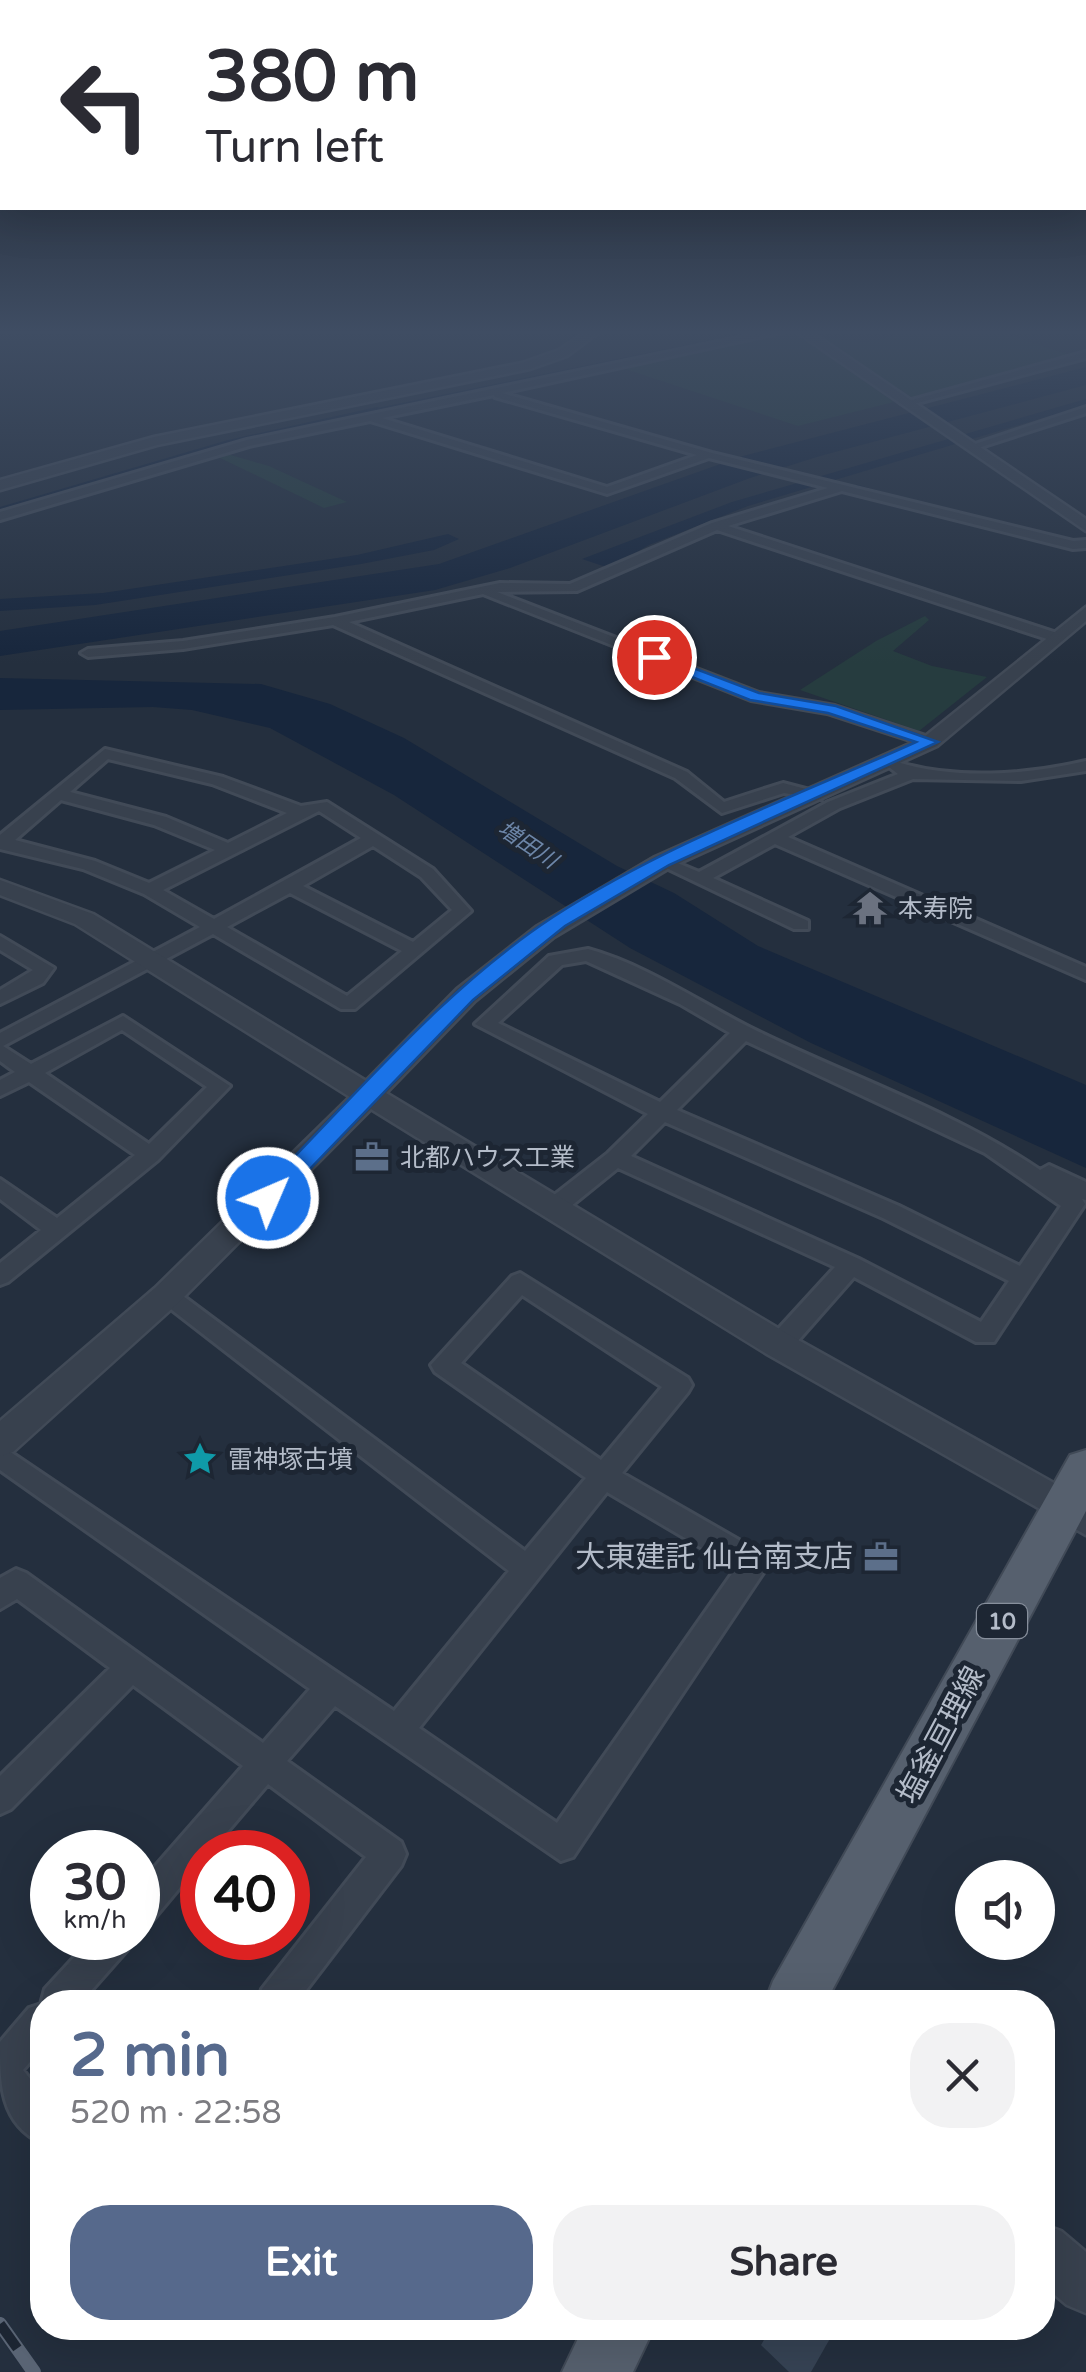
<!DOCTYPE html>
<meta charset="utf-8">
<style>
:root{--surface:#fff;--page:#f2f2f3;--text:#2b2b33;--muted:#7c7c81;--accent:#56698c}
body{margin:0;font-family:"Varela Round","Noto Sans JP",sans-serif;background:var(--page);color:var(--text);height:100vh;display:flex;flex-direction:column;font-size:38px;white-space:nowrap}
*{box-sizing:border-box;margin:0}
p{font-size:32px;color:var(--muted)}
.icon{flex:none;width:55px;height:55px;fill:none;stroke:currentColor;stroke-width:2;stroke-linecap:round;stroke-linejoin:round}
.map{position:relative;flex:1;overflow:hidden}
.drawer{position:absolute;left:30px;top:1990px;width:1025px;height:350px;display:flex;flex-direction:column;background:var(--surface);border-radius:40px;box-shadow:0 10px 40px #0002}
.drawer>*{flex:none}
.banner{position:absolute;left:0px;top:0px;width:1088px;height:210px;box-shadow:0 10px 40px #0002;background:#fff;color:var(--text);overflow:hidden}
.fabs{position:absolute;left:955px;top:1860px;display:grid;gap:20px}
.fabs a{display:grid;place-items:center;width:100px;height:100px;border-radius:50%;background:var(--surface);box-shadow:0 10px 40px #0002;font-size:50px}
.speed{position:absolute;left:30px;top:1830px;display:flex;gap:20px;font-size:50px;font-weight:700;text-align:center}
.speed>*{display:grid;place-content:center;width:130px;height:130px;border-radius:50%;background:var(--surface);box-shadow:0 10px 40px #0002;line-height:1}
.speed small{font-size:25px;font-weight:400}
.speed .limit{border:15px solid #d22;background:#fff;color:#111}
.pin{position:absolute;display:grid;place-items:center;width:85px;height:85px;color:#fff;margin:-42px;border:5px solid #fff;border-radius:50%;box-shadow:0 2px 10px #0007}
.me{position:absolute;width:110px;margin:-55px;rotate:45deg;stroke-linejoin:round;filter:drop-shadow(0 0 8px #0008)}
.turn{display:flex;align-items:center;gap:35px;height:210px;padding:0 40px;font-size:45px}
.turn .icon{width:130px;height:130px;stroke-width:2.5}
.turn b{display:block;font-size:70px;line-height:85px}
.round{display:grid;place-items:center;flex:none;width:105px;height:105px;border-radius:40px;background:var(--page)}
.headline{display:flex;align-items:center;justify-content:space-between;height:170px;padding:0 40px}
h1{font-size:60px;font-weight:800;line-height:75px;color:var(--accent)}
.action{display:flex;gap:20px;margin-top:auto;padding:20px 40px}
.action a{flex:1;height:115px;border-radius:40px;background:var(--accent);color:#fff;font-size:40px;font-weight:800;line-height:115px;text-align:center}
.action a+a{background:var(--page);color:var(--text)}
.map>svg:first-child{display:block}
.green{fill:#263c3f}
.water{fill:#17263c}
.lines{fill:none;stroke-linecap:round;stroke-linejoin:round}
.stream-far1{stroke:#17263c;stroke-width:2.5}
.stream{stroke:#17263c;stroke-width:4}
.building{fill:#364354}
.minor-casing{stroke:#414a57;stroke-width:6}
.tertiary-casing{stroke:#414a57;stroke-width:5}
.primary-casing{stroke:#414a57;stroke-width:4}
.minor{fill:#38414e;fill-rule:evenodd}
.tertiary{fill:#38414e;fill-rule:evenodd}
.primary{fill:#56606e;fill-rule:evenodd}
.rail-casing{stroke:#5a6575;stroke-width:14}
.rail{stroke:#1d2633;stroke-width:10;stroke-dasharray:30;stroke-linecap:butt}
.route{fill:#1a73e8;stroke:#114b97;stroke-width:2.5}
.labels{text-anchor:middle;stroke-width:10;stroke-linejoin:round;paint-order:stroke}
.far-water-label{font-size:22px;font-style:italic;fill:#6d86a8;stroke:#1d2633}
.shield{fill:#1d2633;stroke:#878f9c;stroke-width:2.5}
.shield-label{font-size:22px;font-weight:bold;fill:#b4bcc9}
.poi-label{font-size:25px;fill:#b4bcc9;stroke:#1d2633;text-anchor:start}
.near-poi-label{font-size:30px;fill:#b4bcc9;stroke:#1d2633;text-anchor:end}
.near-street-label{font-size:30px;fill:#b4bcc9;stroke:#1d2633}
</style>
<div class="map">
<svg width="1086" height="2372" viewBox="0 0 1086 2372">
<rect width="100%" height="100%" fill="#242f3e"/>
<path class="green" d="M 793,332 L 894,402 L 798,426 L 622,368 Z
M 912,332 L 1000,332 L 1072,356 L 913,398 L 818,337 L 867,342 Z
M 227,454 L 269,466 L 347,502 L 324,508 L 218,457 Z
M 925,616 L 929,620 L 893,651 L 932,666 L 987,677 L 919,731 L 800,690 L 876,641 Z"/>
<path class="water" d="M 1086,367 L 1086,385 L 820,456 L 750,478 L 510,568 L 435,590 L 0,656 L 0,631 L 439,564 L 743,456 Z
M 1086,399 L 1086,405 L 748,506 L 649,545 L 609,568 L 582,559 L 732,502 Z
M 377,407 L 384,410 L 251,439 L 0,513 L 0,507 L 228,440 Z
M 448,534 L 459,539 L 434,550 L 361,564 L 95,605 L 0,611 L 0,599 L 103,593 L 357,555 Z
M 0,678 L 261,684 L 330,704 L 404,738 L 617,866 L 674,893 L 758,946 L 1086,1085 L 1086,1168 L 811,1043 L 630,948 L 394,795 L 270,728 L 192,710 L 153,707 L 0,710 Z"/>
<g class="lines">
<path class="stream-far1" d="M 374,410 L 755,332
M 857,486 L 899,498"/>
<path class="stream" d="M 890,496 L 901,499"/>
</g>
<path class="building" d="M 771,2328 L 836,2328 L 811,2372 L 789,2372 L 761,2345 Z"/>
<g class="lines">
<g class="minor-casing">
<path id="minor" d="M 765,332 L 782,332 L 502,393 L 712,453 L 1073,541 L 1086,540 L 1086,548 L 1073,549 L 842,491 L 728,526 L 1060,634 L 1060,640 L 1050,640 L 717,530 L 577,591 L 497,592 L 759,693 L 835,706 L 935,739 L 935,745 L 925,745 L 827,713 L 751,700 L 483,594 L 349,622 L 687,772 L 724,802 L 783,783 L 821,793 L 821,799 L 784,793 L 722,813 L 675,778 L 333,625 L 183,649 L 88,657 L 81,653 L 88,649 L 183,641 L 335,617 L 500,583 L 570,584 L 712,523 L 828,488 L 709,458 L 607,494 L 370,421 L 249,446 L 0,520 L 0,512 L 247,440 ZM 494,395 L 495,397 L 697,455 L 607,487 L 382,418 Z
M 1086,352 L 1086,358 L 906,406 L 901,403 Z
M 1086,407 L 1086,413 L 975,449 L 966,447 Z
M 105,749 L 223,777 L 301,806 L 327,802 L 433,869 L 471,911 L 355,1009 L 341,1009 L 213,934 L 3,1046 L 31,1064 L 123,1016 L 230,1086 L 158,1160 L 8,1282 L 0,1285 L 0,1263 L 41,1230 L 0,1199 L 0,1179 L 57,1218 L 135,1155 L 29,1082 L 0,1096 L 0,1080 L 15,1072 L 0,1061 L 0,1033 L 200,927 L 144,894 L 83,869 L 0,849 L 0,835 ZM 108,759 L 212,784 L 287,813 L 228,843 L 166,817 L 70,792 ZM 61,800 L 154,825 L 215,850 L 149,883 L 95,861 L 15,840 ZM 319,811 L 361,838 L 214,919 L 163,890 ZM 373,846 L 421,877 L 452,910 L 413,942 L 303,886 ZM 290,893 L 402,951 L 347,996 L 227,927 ZM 122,1030 L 207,1087 L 149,1144 L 45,1073 Z
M 1086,761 L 1086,771 L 1021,781 L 913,779 L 840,808 L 788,837 L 1086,967 L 1086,980 L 775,844 L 713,878 L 808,921 L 808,929 L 794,929 L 654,862 L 663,857 L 699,872 L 828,802 L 898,774 L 889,767 L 897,762 C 954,780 1027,775 1086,761 Z
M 0,936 L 54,968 L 43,983 L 0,1004 L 0,990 L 33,970 L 0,950 Z
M 588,949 C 646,965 699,1002 753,1029 C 848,1076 952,1110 1040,1170 L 1049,1165 L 1086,1182 L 1086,1200 L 1082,1199 L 1085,1204 L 994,1342 L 976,1342 L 854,1277 L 788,1352 L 770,1352 L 766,1345 L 770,1338 L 835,1267 L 618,1168 L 560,1215 L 544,1215 L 541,1209 L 544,1203 L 608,1153 L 648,1114 L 475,1024 L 549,956 ZM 586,961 L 680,1004 L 730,1033 L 660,1102 L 498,1023 L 562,965 ZM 746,1041 L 985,1153 L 1061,1206 L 1020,1266 L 899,1206 L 677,1110 ZM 665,1122 L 883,1218 L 1009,1281 L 981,1322 L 859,1259 L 631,1156 Z
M 520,1273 L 688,1378 L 692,1385 L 688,1392 L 622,1473 L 765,1555 L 769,1564 L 573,1857 L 561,1861 L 335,1706 L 287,1761 L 401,1842 L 406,1854 L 401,1866 L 297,2002 L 258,2002 L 262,1989 L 366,1857 L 268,1784 L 210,1852 L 202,1852 L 202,1861 L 150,1923 L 138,1928 L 138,1886 L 243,1766 L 133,1685 L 11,1809 L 0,1814 L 0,1776 L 110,1668 L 17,1599 L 0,1609 L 0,1578 L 16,1569 L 26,1573 L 263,1743 L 310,1689 L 0,1470 L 0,1445 L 394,1711 L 509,1571 L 154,1296 L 157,1290 L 175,1290 L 525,1551 L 586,1478 L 435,1372 L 431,1365 L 512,1276 ZM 522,1295 L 662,1387 L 601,1460 L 461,1363 ZM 607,1492 L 736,1568 L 557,1823 L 419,1728 Z
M 92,1938 L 132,1938 L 127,1950 L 81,2002 L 42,2002 L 42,2048 L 23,2070 L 42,2094 L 42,2143 C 0,2124 0,2082 0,2042 L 29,2008 L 41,2004 L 45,1989 Z"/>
</g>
<g class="tertiary-casing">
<path id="tertiary" d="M 585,332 L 599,332 L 567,356 L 530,369 L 157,445 L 0,490 L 0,480 L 154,437 L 522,363 L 559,350 Z
M 797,332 L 811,332 L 1086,519 L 1086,531 Z
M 1086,607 L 1086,621 L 937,746 L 671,867 L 554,937 L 475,1001 L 386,1093 L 791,1336 L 1086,1501 L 1086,1535 L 767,1354 L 371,1109 L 177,1304 L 13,1452 L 0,1456 L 0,1421 L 155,1288 L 350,1097 L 75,924 L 0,895 L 0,880 L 93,914 L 366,1081 L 457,989 L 536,927 L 655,857 L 923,738 Z
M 1042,2224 L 1061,2231 L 1086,2252 L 1086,2313 L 1067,2305 L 1042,2284 Z"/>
</g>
<g class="primary-casing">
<path id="primary" d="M 1086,1450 L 1086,1511 L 826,2002 L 765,2002 L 773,1981 L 1070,1455 Z
M 583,2328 L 654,2328 L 633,2372 L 562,2372 Z"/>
</g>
<use href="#minor" class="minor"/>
<use href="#tertiary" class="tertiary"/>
<use href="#primary" class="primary"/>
<g class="rail-casing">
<path id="rail" d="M 0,2324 L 34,2372"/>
</g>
<use href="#rail" class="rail"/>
</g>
<linearGradient id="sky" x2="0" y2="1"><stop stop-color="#141a22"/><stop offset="0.5" stop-color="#3f4d63"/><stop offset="1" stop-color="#3f4d63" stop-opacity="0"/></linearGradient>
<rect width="1086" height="664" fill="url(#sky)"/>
<path class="route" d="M 654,653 L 759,693 L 836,706 L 938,742 L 669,865 L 565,926 L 473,1000 L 276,1204 L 260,1204 L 257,1198 L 260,1192 C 353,1099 442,990 553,917 C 665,844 794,797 916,742 L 828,713 L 750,700 L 649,660 L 649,654 Z"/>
<defs>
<g id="temple-bare" transform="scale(2.7)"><path d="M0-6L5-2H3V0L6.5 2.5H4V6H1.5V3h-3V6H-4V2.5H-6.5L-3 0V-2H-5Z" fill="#6b7280" stroke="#1d2633" stroke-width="2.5" paint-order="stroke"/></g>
<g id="office-bare" transform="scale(2.7)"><path d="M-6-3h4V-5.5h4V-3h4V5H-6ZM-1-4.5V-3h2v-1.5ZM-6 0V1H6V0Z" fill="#5c6f8a" stroke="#1d2633" stroke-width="2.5" paint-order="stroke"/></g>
<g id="sight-bare" transform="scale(2.7)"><path d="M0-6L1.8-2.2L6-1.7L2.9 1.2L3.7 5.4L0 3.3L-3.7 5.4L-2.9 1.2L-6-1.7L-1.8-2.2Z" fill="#0f9aa8" stroke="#1d2633" stroke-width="2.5" paint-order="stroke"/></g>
</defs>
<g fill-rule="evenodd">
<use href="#temple-bare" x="870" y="908"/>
<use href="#office-bare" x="372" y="1157"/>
<use href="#sight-bare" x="200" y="1459"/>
<use href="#office-bare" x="881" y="1557"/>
</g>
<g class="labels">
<g class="far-water-label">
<text transform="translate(528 844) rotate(34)" y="8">増田川</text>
</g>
<rect class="shield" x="977" y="1604" width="50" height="34" rx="8"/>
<g class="shield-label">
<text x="1002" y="1629">10</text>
</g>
<g class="poi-label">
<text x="898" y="917">本寿院</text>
<text x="400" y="1166">北都ハウス工業</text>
<text x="228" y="1468">雷神塚古墳</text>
</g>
<g class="near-poi-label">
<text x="853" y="1567">大東建託 仙台南支店</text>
</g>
<g class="near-street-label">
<text transform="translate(941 1735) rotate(-62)" y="10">塩釜亘理線</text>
</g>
</g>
</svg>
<div class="fabs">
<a><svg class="icon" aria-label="sound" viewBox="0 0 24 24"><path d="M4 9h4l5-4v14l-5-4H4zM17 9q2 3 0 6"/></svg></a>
</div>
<div class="speed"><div>30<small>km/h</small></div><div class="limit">40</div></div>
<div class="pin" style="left:654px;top:657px;background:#d93025"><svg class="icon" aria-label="arrive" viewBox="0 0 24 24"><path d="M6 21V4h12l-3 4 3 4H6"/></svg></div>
<svg class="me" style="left:268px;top:1198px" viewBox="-20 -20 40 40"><circle r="17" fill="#1a73e8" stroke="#fff" stroke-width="3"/><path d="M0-11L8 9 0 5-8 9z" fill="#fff"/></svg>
<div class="banner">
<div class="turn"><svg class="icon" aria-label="left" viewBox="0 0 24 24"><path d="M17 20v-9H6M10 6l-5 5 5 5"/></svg><div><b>380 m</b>Turn left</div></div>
</div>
<section class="drawer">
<div class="headline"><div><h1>2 min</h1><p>520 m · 22:58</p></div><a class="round"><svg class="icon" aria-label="close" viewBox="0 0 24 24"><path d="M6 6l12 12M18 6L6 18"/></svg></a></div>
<div class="action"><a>Exit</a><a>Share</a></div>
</section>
</div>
